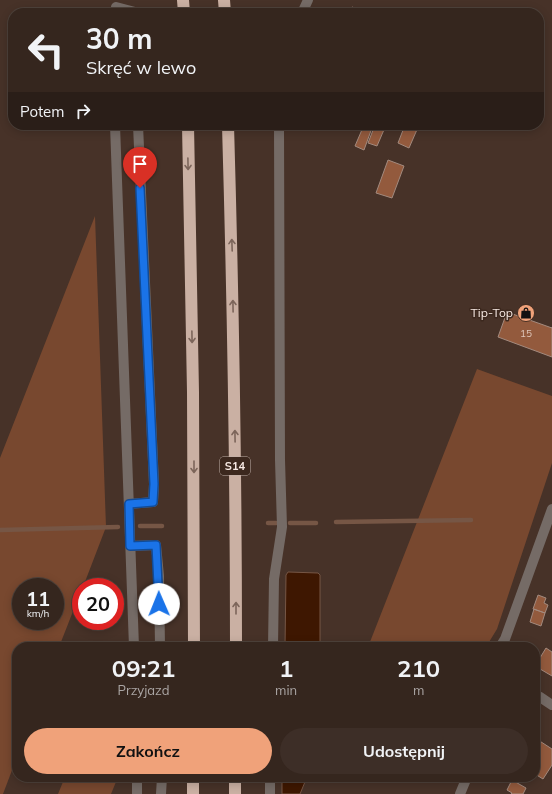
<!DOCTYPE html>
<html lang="pl">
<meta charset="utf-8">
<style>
:root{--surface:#35261e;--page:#3d2e27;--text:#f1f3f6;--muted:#aaa5a4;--line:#4f433c;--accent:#f0a27a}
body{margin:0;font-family:Mulish,sans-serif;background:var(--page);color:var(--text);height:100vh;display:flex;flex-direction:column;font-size:15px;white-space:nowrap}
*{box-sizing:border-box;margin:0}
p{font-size:13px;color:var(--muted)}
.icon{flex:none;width:22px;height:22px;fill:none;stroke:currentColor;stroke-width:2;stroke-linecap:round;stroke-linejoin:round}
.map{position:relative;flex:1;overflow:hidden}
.details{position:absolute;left:12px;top:642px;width:528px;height:140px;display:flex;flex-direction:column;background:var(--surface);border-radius:16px;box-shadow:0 2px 10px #0003,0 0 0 1px var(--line)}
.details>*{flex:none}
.banner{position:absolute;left:8px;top:8px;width:536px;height:122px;border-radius:16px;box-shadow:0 2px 10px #0003,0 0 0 1px var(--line);background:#35261e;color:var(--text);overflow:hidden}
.speed{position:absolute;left:12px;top:578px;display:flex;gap:8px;font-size:20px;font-weight:700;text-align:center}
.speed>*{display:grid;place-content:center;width:52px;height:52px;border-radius:50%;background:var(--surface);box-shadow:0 2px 10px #0003,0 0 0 1px var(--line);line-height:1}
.speed small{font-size:10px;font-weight:400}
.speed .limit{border:6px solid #d22;background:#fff;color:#111}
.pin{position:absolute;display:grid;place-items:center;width:34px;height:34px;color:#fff;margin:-41px -17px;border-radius:50% 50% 50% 0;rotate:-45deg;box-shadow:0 0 4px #0007}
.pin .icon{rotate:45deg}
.me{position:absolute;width:44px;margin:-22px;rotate:359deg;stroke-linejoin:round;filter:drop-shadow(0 0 3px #0008)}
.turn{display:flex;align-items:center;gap:14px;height:84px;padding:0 12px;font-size:18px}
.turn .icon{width:52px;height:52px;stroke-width:2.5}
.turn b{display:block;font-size:28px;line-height:34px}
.then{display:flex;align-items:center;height:38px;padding:0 12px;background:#0003;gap:8px;font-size:15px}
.eta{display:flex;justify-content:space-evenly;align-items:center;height:68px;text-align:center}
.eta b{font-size:24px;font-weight:700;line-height:28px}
.primary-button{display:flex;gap:8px;margin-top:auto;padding:8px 12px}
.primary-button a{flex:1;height:46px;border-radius:24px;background:var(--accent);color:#111;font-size:16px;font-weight:700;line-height:46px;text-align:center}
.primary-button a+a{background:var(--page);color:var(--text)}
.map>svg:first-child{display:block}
.green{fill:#78482f;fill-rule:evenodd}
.water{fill:#3e1701;stroke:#765645}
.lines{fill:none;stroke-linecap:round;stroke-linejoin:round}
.stream{stroke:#765645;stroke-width:4.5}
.building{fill:#935a3d;stroke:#a38a7e}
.minor{stroke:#756b66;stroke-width:10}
.highway{stroke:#cab0a3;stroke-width:12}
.oneway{stroke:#7c655a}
.route-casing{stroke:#114b97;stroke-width:10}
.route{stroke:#1a73e8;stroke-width:7}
.labels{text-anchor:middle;stroke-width:3;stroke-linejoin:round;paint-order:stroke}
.number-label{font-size:10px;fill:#dfc6ba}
.shield{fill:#3c281e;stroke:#c0b0a9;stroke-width:1}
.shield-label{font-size:11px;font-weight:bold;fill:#f8eae4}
.poi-label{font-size:12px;fill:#f8eae4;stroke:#3c281e;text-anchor:end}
</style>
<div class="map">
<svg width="552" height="794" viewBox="0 0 552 794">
<rect width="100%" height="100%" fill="#473228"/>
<path class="green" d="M 95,216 L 106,527 L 83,587 L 81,587 L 81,591 L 59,647 L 17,647 L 17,757 L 3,794 L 0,794 L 0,458 ZM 21,587 L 55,587 L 55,621 L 21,621 Z
M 477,369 L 552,396 L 552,463 L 497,629 L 486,647 L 368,647 Z
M 65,777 L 118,777 L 111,794 L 58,794 Z"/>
<path class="water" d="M 288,572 L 318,573 L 320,575 L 320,647 L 285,647 L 286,575 Z
M 282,777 L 307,777 L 300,794 L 282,794 Z"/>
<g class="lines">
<path class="stream" d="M 336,522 L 471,520
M 268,523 L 276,523
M 290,523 L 316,523
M 140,526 L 162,526
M 0,530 L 118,527"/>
</g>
<path class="building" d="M 352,7 L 363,11 L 362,13 L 350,13 Z
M 364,125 L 373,125 L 364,150 L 355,146 Z
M 375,125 L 386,125 L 377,146 L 368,143 Z
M 405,125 L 419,125 L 409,148 L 398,143 Z
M 388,160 L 404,166 L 392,198 L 376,193 Z
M 507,312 L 552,328 L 552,327 L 552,357 L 498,337 Z
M 538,595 L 546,598 L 544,603 L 548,605 L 545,613 L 533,609 Z
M 534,609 L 545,613 L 541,626 L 530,622 Z
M 546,648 L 552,652 L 552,676 L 535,666 Z
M 535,738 L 552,749 L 552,765 L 543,779 L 535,774 Z
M 512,780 L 526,788 L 523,794 L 511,794 L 512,793 L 507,790 Z"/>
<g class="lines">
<path class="minor" d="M 116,7 L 135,12 L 135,13
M 302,13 L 308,0
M 115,125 L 134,647
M 129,504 L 153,502 L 154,484 L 138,125
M 130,546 L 156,545 L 159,576 L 160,647
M 273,647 L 274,579 L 282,527 L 280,460 L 279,125
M 500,647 L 505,639 L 552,509
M 535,695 L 540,697 L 552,705
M 137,777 L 137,794
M 161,794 L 162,777
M 270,794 L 270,777
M 460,794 L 467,777"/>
<path class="highway" d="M 183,0 L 184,13
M 224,0 L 225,13
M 188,125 L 193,392 L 194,647
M 228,125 C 233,299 236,473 236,647
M 193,794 L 193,777
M 235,794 L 235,777"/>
</g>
<defs><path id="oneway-shaft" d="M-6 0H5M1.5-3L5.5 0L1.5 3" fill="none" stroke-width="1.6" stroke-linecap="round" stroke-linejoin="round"/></defs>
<g class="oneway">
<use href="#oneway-shaft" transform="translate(188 164) rotate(89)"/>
<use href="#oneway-shaft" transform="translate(232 245) rotate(-92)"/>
<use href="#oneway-shaft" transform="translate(233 306) rotate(-91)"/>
<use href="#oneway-shaft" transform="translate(192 337) rotate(89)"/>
<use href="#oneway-shaft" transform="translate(235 436) rotate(-91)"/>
<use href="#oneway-shaft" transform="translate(194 467) rotate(90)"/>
<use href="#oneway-shaft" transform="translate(236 608) rotate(-90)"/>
</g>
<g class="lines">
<g class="route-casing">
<path id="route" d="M 140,188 L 154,484 L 153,502 L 129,504 L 130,546 L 156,545 L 159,604"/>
</g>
<use href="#route" class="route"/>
</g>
<defs>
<g id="shop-disc" transform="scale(0.9)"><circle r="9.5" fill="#f0a27a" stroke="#3c281e"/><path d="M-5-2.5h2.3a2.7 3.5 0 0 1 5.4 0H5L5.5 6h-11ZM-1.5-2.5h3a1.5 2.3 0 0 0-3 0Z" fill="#111"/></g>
</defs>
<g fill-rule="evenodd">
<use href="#shop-disc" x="526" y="313"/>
</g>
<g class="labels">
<g class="number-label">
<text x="526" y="337">15</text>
</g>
<rect class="shield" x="220" y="457" width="30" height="18" rx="3"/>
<g class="shield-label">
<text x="235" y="470">S14</text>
</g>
<g class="poi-label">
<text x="513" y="317">Tip-Top</text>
</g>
</g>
</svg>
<div class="speed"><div>11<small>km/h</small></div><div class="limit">20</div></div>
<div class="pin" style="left:140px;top:188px;background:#d93025"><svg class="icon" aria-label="arrive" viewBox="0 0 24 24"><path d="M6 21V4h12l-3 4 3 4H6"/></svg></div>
<svg class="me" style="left:159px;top:604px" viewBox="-20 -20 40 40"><circle r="19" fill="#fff"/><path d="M0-13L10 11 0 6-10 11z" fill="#1a73e8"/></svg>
<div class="banner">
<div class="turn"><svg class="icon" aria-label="left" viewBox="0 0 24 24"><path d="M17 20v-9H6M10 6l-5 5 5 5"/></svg><div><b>30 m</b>Skręć w lewo</div></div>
<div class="then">Potem<svg class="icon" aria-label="right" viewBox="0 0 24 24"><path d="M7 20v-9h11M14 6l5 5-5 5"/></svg></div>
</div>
<section class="details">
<div class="eta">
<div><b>09:21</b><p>Przyjazd</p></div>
<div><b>1</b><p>min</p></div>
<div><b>210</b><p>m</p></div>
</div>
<div class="primary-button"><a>Zakończ</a><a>Udostępnij</a></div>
</section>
</div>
